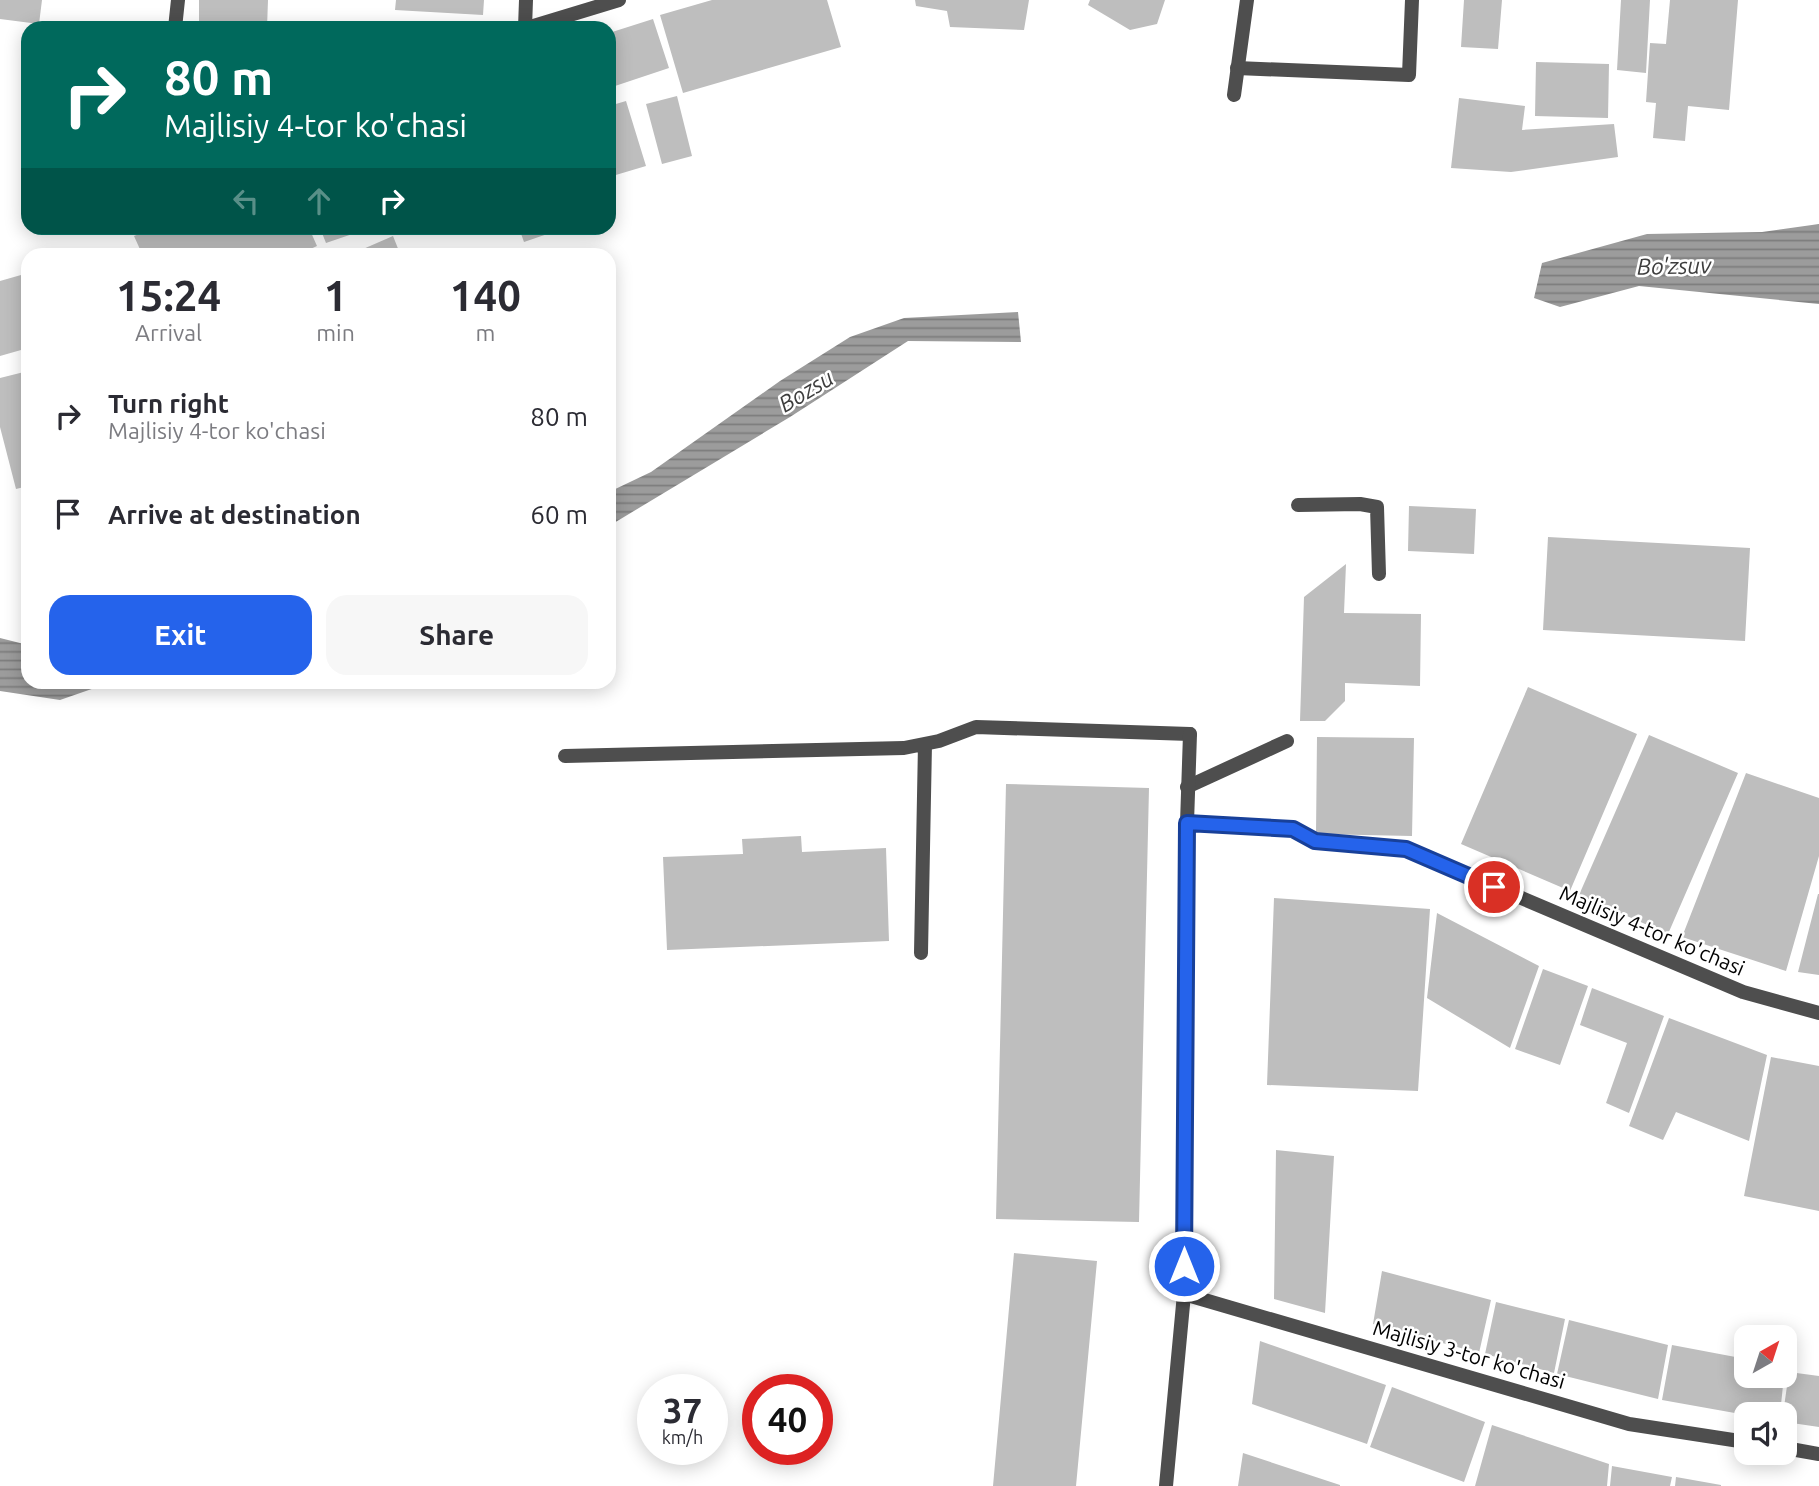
<!DOCTYPE html>
<style>
:root{--surface:#fff;--page:#f7f7f7;--text:#2b2b33;--muted:#7c7c81;--accent:#2563eb}
body{margin:0;font-family:Ubuntu,sans-serif;background:var(--page);color:var(--text);height:100vh;display:flex;flex-direction:column;font-size:26px;white-space:nowrap}
*{box-sizing:border-box;margin:0}
p{font-size:23px;color:var(--muted)}
.icon{flex:none;width:38px;height:38px;fill:none;stroke:currentColor;stroke-width:2;stroke-linecap:round;stroke-linejoin:round}
.map{position:relative;flex:1;overflow:hidden}
.details{position:absolute;left:21px;top:248px;width:595px;height:441px;display:flex;flex-direction:column;background:var(--surface);border-radius:21px;box-shadow:0 4px 18px #0003}
.details>*{flex:none}
.hud{position:absolute;left:21px;top:21px;width:595px;height:214px;border-radius:21px;box-shadow:0 4px 18px #0003;background:#00695c;color:#fff;overflow:hidden}
.needle{width:46px;rotate:39deg}
.controls{position:absolute;left:1734px;top:1325px;display:grid;gap:14px}
.controls a{display:grid;place-items:center;width:63px;height:63px;border-radius:14px;background:var(--surface);box-shadow:0 4px 18px #0003;font-size:35px}
.speed{position:absolute;left:637px;top:1374px;display:flex;gap:14px;font-size:35px;font-weight:700;text-align:center}
.speed>*{display:grid;place-content:center;width:91px;height:91px;border-radius:50%;background:var(--surface);box-shadow:0 4px 18px #0003;line-height:1}
.speed small{font-size:18px;font-weight:400}
.speed .limit{border:10px solid #d22;background:#fff;color:#111}
.pin{position:absolute;display:grid;place-items:center;width:60px;height:60px;color:#fff;margin:-30px;border:4px solid #fff;border-radius:50%;box-shadow:0 2px 7px #0007}
.me{position:absolute;width:77px;margin:-38px;rotate:0deg;stroke-linejoin:round;filter:drop-shadow(0 0 5px #0008)}
.turn{display:flex;align-items:center;gap:24px;height:147px;padding:0 28px;font-size:32px}
.turn .icon{width:91px;height:91px;stroke-width:2.5}
.turn b{display:block;font-size:49px;line-height:60px}
.lanes{display:flex;align-items:center;height:66px;padding:0 28px;background:#0003;justify-content:center;gap:35px;direction:ltr}
.lanes .off{opacity:.35}
.eta{display:flex;justify-content:space-evenly;align-items:center;height:119px;text-align:center}
.eta b{font-size:42px;font-weight:600;line-height:49px}
.button{display:flex;gap:14px;margin-top:auto;padding:14px 28px}
.button a{flex:1;height:80px;border-radius:21px;background:var(--accent);color:#fff;font-size:28px;font-weight:600;line-height:80px;text-align:center}
.button a+a{background:var(--page);color:var(--text)}
ul{padding:0;list-style:none}
li{display:flex;align-items:center;gap:21px;height:98px;padding:0 28px}
li div{flex:1}
li b{display:block;font-size:26px}
li em{font-style:normal}
.map>svg:first-child{display:block}
.water{fill:url(#water-rules)}
.building{fill:#bebebe}
.lines{fill:none;stroke-linecap:round;stroke-linejoin:round}
.service{stroke:#4e4e4e;stroke-width:14}
.minor{stroke:#4e4e4e;stroke-width:14}
.tertiary{stroke:#4e4e4e;stroke-width:14}
.route-casing{stroke:#184099;stroke-width:18}
.route{stroke:#2563eb;stroke-width:12}
.labels{text-anchor:middle;stroke-width:5;stroke-linejoin:round;paint-order:stroke}
.street-label{font-size:21px;fill:#000;stroke:#fff}
.water-label{font-size:23px;font-style:italic;fill:#3d3d3d;stroke:#fff}
</style>
<div class="map">
<svg width="1819" height="1486" viewBox="0 0 1819 1486">
<defs>
<pattern id="water-rules" width="6" height="5" patternUnits="userSpaceOnUse" patternTransform="scale(1.75)"><rect width="6" height="5" fill="#9c9c9c"/><path d="M0 2.5h6" fill="none" stroke="#7d7d7d"/></pattern>
</defs>
<rect width="100%" height="100%" fill="#fff"/>
<path class="water" d="M 1819,224 L 1819,304 L 1639,286 L 1560,307 L 1534,298 L 1542,263 L 1647,234 L 1762,232 Z
M 1018,312 L 1021,342 L 908,341 L 790,417 L 609,526 L 609,492 L 651,472 L 780,381 L 850,337 L 904,318 Z
M 0,638 L 28,645 L 28,682 L 109,683 L 60,700 L 0,691 Z"/>
<path class="building" d="M 0,0 L 42,0 L 39,24 L 0,19 Z
M 199,0 L 268,0 L 267,28 L 199,28 Z
M 396,0 L 484,0 L 483,15 L 395,10 Z
M 712,0 L 827,0 L 841,47 L 683,93 L 660,15 Z
M 915,0 L 1029,0 L 1024,30 L 950,27 L 947,11 L 916,6 Z
M 1090,0 L 1165,0 L 1157,24 L 1130,30 L 1088,5 Z
M 1464,0 L 1502,0 L 1498,49 L 1461,47 Z
M 1621,0 L 1650,0 L 1646,73 L 1617,70 Z
M 1670,0 L 1738,0 L 1729,110 L 1688,106 L 1685,141 L 1653,138 L 1656,103 L 1646,102 L 1650,43 L 1666,44 Z
M 653,19 L 669,68 L 609,88 L 609,33 Z
M 1536,62 L 1609,64 L 1608,118 L 1535,116 Z
M 677,96 L 692,156 L 662,164 L 646,104 Z
M 1459,98 L 1525,106 L 1522,130 L 1614,124 L 1618,157 L 1511,172 L 1451,168 Z
M 626,101 L 646,166 L 609,177 L 609,106 Z
M 154,228 L 309,228 L 317,246 L 295,256 L 143,256 L 134,236 Z
M 320,228 L 370,228 L 326,243 Z
M 519,228 L 565,228 L 524,242 Z
M 393,236 L 401,256 L 347,256 Z
M 28,273 L 28,348 L 0,356 L 0,281 Z
M 28,371 L 28,486 L 16,489 L 0,427 L 0,378 Z
M 1409,506 L 1476,509 L 1474,554 L 1408,551 Z
M 1548,537 L 1750,548 L 1745,641 L 1543,630 Z
M 1346,564 L 1344,613 L 1421,614 L 1420,686 L 1345,683 L 1345,701 L 1325,721 L 1300,721 L 1304,597 Z
M 1528,687 L 1637,734 L 1570,891 L 1461,844 Z
M 1649,735 L 1738,773 L 1668,934 L 1579,895 Z
M 1317,737 L 1414,738 L 1412,836 L 1316,834 Z
M 1746,773 L 1819,798 L 1819,856 L 1786,971 L 1682,937 Z
M 1006,784 L 1149,788 L 1139,1222 L 996,1219 Z
M 801,836 L 802,852 L 886,848 L 889,941 L 667,950 L 663,857 L 743,854 L 742,839 Z
M 1818,894 L 1819,894 L 1819,975 L 1798,972 Z
M 1274,898 L 1430,909 L 1418,1091 L 1267,1085 Z
M 1437,913 L 1539,966 L 1510,1048 L 1427,998 Z
M 1543,969 L 1588,986 L 1560,1065 L 1515,1049 Z
M 1592,988 L 1664,1016 L 1629,1113 L 1606,1103 L 1627,1043 L 1580,1025 Z
M 1669,1018 L 1767,1055 L 1749,1141 L 1676,1112 L 1663,1140 L 1629,1126 Z
M 1771,1057 L 1819,1066 L 1819,1211 L 1744,1196 Z
M 1276,1150 L 1334,1156 L 1325,1313 L 1274,1299 Z
M 1014,1253 L 1097,1261 L 1076,1486 L 993,1486 Z
M 1382,1271 L 1491,1300 L 1479,1353 L 1373,1324 Z
M 1496,1302 L 1565,1319 L 1554,1373 L 1485,1354 Z
M 1569,1320 L 1668,1345 L 1658,1399 L 1557,1374 Z
M 1260,1341 L 1386,1385 L 1367,1444 L 1252,1404 Z
M 1672,1345 L 1746,1359 L 1746,1376 L 1784,1376 L 1780,1414 L 1746,1415 L 1662,1400 Z
M 1789,1372 L 1819,1376 L 1819,1427 L 1785,1422 L 1785,1414 L 1783,1414 Z
M 1392,1387 L 1485,1422 L 1464,1482 L 1370,1447 Z
M 1492,1425 L 1609,1464 L 1607,1486 L 1475,1486 Z
M 1243,1453 L 1340,1485 L 1340,1486 L 1238,1486 Z
M 1612,1466 L 1672,1477 L 1670,1486 L 1610,1486 Z
M 1676,1477 L 1721,1485 L 1721,1486 L 1675,1486 Z"/>
<g class="lines">
<path class="service" d="M 1237,68 L 1409,75 L 1412,0
M 1298,505 L 1360,504 L 1377,507 L 1379,574
M 565,756 L 904,748 L 939,741 L 976,727 L 1190,734
M 1187,787 L 1287,741
M 921,953 L 925,744"/>
<path class="minor" d="M 175,28 L 178,0
M 525,28 L 526,0
M 527,28 L 619,0
M 1187,823 L 1293,829 L 1315,841 L 1406,849 L 1743,992 L 1819,1013
M 1184,1294 L 1629,1424 L 1746,1442
M 1785,1448 L 1819,1454"/>
<path class="tertiary" d="M 1234,95 L 1247,0
M 1166,1486 L 1184,1294 L 1187,823 L 1190,734"/>
</g>
<g class="lines">
<g class="route-casing">
<path id="route" d="M 1184,1266 L 1187,823 L 1293,829 L 1315,841 L 1406,849 L 1494,887"/>
</g>
<use href="#route" class="route"/>
</g>
<g class="labels">
<g class="street-label">
<text transform="translate(1652 931) rotate(23)" y="7">Majlisiy 4-tor ko'chasi</text>
<text transform="translate(1469 1355) rotate(16)" y="7">Majlisiy 3-tor ko'chasi</text>
</g>
<g class="water-label">
<text transform="translate(1674 266) rotate(-1)" y="8">Bo'zsuv</text>
<text transform="translate(806 391) rotate(-31)" y="8">Bozsu</text>
</g>
</g>
</svg>
<div class="controls">
<a><svg class="needle" viewBox="-14 -14 28 28"><path d="M0-13l5 13h-10z" fill="#e53935"/><path d="M0 13l5-13h-10z" fill="#7c7c81"/></svg></a>
<a><svg class="icon" aria-label="sound" viewBox="0 0 24 24"><path d="M4 9h4l5-4v14l-5-4H4zM17 9q2 3 0 6"/></svg></a>
</div>
<div class="speed"><div>37<small>km/h</small></div><div class="limit">40</div></div>
<div class="pin" style="left:1494px;top:887px;background:#d93025"><svg class="icon" aria-label="arrive" viewBox="0 0 24 24"><path d="M6 21V4h12l-3 4 3 4H6"/></svg></div>
<svg class="me" style="left:1184px;top:1266px" viewBox="-20 -20 40 40"><circle r="17" fill="#2563eb" stroke="#fff" stroke-width="3"/><path d="M0-11L8 9 0 5-8 9z" fill="#fff"/></svg>
<div class="hud">
<div class="turn"><svg class="icon" aria-label="right" viewBox="0 0 24 24"><path d="M7 20v-9h11M14 6l5 5-5 5"/></svg><div><b>80 m</b>Majlisiy 4-tor ko'chasi</div></div>
<div class="lanes"><svg class="icon off" aria-label="left" viewBox="0 0 24 24"><path d="M17 20v-9H6M10 6l-5 5 5 5"/></svg><svg class="icon off" aria-label="ahead" viewBox="0 0 24 24"><path d="M12 20V5M6 11l6-6 6 6"/></svg><svg class="icon" aria-label="right" viewBox="0 0 24 24"><path d="M7 20v-9h11M14 6l5 5-5 5"/></svg></div>
</div>
<section class="details">
<div class="eta">
<div><b>15:24</b><p>Arrival</p></div>
<div><b>1</b><p>min</p></div>
<div><b>140</b><p>m</p></div>
</div>
<ul>
<li><svg class="icon" aria-label="right" viewBox="0 0 24 24"><path d="M7 20v-9h11M14 6l5 5-5 5"/></svg><div><b>Turn right</b><p>Majlisiy 4-tor ko'chasi</p></div><em>80 m</em></li>
<li><svg class="icon" aria-label="arrive" viewBox="0 0 24 24"><path d="M6 21V4h12l-3 4 3 4H6"/></svg><div><b>Arrive at destination</b></div><em>60 m</em></li>
</ul>
<div class="button"><a>Exit</a><a>Share</a></div>
</section>
</div>
